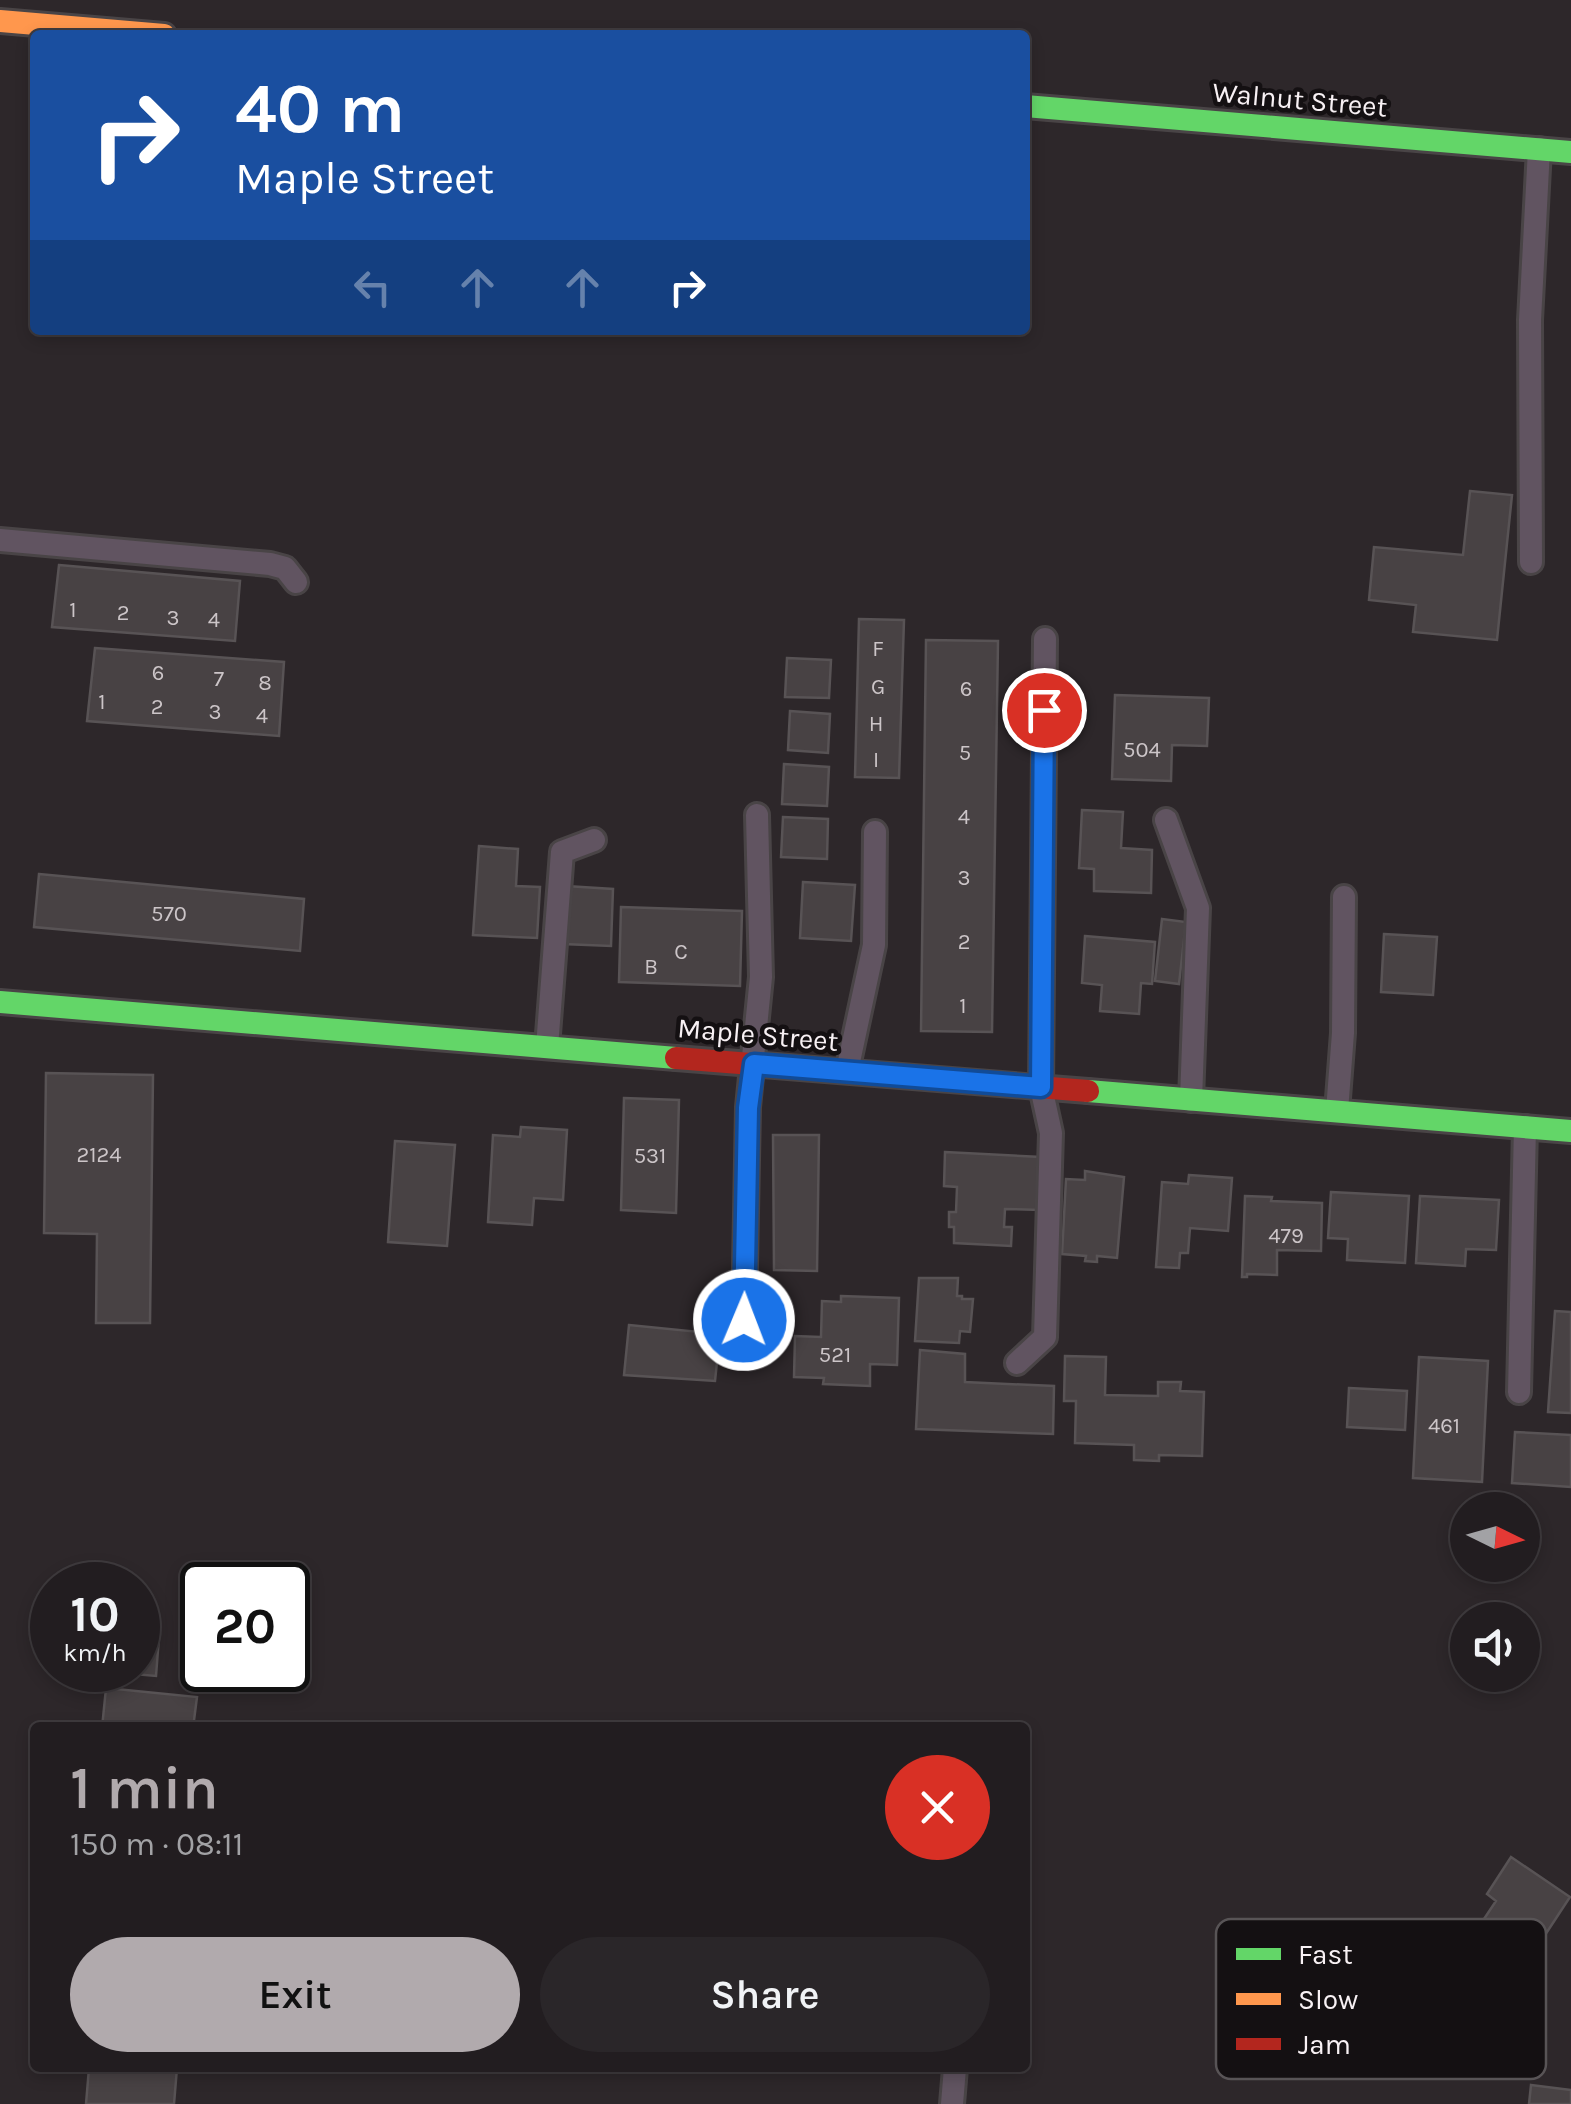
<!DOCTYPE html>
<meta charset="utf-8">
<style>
:root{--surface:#221d20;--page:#2a2629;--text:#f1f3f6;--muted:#a2a2a5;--line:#3f3b3e;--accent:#b1aaad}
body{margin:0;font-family:Karla,sans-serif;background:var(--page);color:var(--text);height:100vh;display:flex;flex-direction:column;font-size:38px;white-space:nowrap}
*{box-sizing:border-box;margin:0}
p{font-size:32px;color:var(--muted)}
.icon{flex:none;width:55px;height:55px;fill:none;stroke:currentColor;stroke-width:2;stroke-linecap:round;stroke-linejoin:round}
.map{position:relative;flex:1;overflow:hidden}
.sheet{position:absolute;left:30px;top:1722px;width:1000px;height:350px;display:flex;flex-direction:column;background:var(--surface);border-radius:10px;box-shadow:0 5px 15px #0003,0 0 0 2px var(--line)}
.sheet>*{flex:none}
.top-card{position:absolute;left:30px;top:30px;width:1000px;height:305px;border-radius:10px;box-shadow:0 5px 15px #0003,0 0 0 2px var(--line);background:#1a4fa0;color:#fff;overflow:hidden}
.needle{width:65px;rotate:95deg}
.fabs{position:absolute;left:1450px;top:1492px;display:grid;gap:20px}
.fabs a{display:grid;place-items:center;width:90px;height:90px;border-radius:50%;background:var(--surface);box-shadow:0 5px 15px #0003,0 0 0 2px var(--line);font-size:50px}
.speed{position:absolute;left:30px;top:1562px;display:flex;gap:20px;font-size:50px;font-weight:700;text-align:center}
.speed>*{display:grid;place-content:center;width:130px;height:130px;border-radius:50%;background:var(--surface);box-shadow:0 5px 15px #0003,0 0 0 2px var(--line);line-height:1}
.speed small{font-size:25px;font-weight:400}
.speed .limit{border:5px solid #111;border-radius:15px;background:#fff;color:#111}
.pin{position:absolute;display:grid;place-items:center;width:85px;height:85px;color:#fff;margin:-42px;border:5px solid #fff;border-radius:50%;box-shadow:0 2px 10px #0007}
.me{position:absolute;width:110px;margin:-55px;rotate:1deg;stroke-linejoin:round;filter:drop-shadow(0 0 8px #0008)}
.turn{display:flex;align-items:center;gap:35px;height:210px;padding:0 40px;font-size:45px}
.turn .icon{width:130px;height:130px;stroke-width:2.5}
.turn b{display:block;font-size:70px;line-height:85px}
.lanes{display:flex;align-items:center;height:95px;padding:0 40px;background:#0003;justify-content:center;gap:50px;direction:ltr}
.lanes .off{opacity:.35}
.round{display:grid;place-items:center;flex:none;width:105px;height:105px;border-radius:52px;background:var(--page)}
.headline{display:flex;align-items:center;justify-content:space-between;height:170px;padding:0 40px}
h1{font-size:60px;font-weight:600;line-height:75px;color:var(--accent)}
.button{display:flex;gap:20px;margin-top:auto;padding:20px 40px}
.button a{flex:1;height:115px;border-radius:60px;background:var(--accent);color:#111;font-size:40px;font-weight:600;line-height:115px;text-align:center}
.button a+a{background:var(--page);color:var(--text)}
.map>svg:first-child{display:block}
.building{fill:#484244;stroke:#585355;stroke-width:2.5}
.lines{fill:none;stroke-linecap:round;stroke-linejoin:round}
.lane-casing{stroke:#494446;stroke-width:28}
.fast-casing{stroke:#494446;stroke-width:28}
.slow-casing{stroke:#494446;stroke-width:28}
.jam-casing{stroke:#494446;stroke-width:28}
.lane{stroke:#615461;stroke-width:22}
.fast{stroke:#63d668;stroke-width:22}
.slow{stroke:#ff974d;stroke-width:22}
.jam{stroke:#b3261e;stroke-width:22}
.route-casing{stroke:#114b97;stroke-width:25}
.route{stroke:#1a73e8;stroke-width:18}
.labels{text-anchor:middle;stroke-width:9;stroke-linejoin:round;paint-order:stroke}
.number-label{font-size:22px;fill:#ccc5c8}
.street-label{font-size:28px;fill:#f8f1f4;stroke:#141012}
.key{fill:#141012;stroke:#585456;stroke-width:2.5}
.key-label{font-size:28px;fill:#f8f1f4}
</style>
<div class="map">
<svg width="1571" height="2104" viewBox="0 0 1571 2104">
<rect width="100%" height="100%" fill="#2d272a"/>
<path class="building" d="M 1470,491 L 1512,495 L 1497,640 L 1413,632 L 1416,605 L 1369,600 L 1374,547 L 1463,555 Z
M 59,565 L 240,581 L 235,641 L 52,627 Z
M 859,619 L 904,620 L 899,778 L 855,777 Z
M 926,640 L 998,641 L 992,1032 L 921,1031 Z
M 95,648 L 284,662 L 279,736 L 87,721 Z
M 787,658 L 831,660 L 829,698 L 785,697 Z
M 1115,695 L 1209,698 L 1207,746 L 1172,745 L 1171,781 L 1112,779 Z
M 790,711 L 830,714 L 828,753 L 788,750 Z
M 784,764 L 829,767 L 827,806 L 782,804 Z
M 1082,810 L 1123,812 L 1121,848 L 1152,850 L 1151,893 L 1094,891 L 1094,869 L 1079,868 Z
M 783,817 L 828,819 L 827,859 L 781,857 Z
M 479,846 L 518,849 L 516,886 L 540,887 L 537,938 L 473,935 Z
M 39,874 L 304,899 L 300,951 L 34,927 Z
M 803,882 L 855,885 L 851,941 L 800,938 Z
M 566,886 L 613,889 L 611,946 L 563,944 Z
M 621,907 L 742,911 L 740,986 L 619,982 Z
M 1162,919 L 1186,922 L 1179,984 L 1155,981 Z
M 1384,934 L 1437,937 L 1433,995 L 1381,992 Z
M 1085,936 L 1155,942 L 1152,984 L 1141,983 L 1139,1014 L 1100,1011 L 1102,985 L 1082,983 Z
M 46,1073 L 153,1075 L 150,1323 L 96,1323 L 97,1234 L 44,1233 Z
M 624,1098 L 679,1100 L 676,1213 L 621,1210 Z
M 521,1127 L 567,1130 L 563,1200 L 534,1198 L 532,1225 L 488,1222 L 493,1135 L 520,1137 Z
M 773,1135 L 819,1135 L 817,1271 L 774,1270 Z
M 395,1141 L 455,1145 L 447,1246 L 388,1242 Z
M 945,1152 L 1041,1157 L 1040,1210 L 1005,1209 L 1004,1227 L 1012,1227 L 1011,1246 L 954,1243 L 954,1227 L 949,1227 L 949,1212 L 956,1212 L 957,1187 L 944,1186 Z
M 1085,1171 L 1124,1177 L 1117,1258 L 1097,1256 L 1097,1262 L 1085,1261 L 1086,1256 L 1062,1254 L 1066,1179 L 1085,1180 Z
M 1189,1175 L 1232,1178 L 1228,1231 L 1190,1228 L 1188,1253 L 1180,1253 L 1179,1268 L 1156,1267 L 1162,1182 L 1188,1184 Z
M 1331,1192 L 1409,1196 L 1405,1263 L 1347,1260 L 1348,1239 L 1328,1238 Z
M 1245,1196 L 1272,1197 L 1271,1201 L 1322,1203 L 1321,1251 L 1277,1250 L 1277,1275 L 1247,1274 L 1247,1277 L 1242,1277 Z
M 1420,1196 L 1499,1200 L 1496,1250 L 1466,1249 L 1465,1266 L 1416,1263 Z
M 919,1278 L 958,1278 L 957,1296 L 962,1296 L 962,1299 L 973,1299 L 970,1332 L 960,1331 L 959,1343 L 915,1341 Z
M 841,1296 L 899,1298 L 897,1365 L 870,1364 L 870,1386 L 823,1384 L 824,1378 L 794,1377 L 795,1336 L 821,1337 L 822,1301 L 841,1302 Z
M 1555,1311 L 1571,1312 L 1571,1413 L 1548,1412 Z
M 629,1325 L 720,1334 L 715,1381 L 624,1375 Z
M 920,1350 L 965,1354 L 965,1382 L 1054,1386 L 1053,1434 L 916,1429 Z
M 1065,1356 L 1106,1357 L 1105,1395 L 1158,1396 L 1158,1382 L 1181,1382 L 1180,1391 L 1204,1392 L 1202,1456 L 1159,1455 L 1159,1461 L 1134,1460 L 1134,1445 L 1075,1443 L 1076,1401 L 1064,1401 Z
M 1419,1357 L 1488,1361 L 1482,1482 L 1413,1478 Z
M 1349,1388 L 1407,1391 L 1405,1430 L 1347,1427 Z
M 1515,1432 L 1571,1435 L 1571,1487 L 1512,1483 Z
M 138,1623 L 160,1624 L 156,1676 L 98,1671 L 138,1670 Z
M 106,1688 L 197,1697 L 193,1728 L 102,1728 Z
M 1511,1857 L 1570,1897 L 1526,1964 L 1476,1931 L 1496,1901 L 1487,1894 Z
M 89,2068 L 177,2068 L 174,2104 L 86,2104 Z
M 1531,2085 L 1571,2090 L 1571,2104 L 1529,2104 Z"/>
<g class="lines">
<g class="lane-casing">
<path id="lane" d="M 0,540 L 270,564 L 285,568 L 296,582
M 1531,562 L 1530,320 L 1539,149
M 1166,820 L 1198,908 L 1191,1100
M 547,1047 L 562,852 L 594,840
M 847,1071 L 874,945 L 875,832
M 1337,1111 L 1343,1033 L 1344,897
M 744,1320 L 748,1107 L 761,977 L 757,815
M 1017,1363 L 1045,1337 L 1051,1133 L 1041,1087 L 1045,639
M 1519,1392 L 1525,1127
M 952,2104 L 955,2068"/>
</g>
<g class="fast-casing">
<path id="fast" d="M 1025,106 L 1571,152
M 0,1002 L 676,1058
M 1088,1091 L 1571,1131"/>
</g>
<g class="slow-casing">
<path id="slow" d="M 0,21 L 164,35"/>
</g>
<g class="jam-casing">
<path id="jam" d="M 676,1058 L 1088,1091"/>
</g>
<use href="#lane" class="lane"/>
<use href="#fast" class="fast"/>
<use href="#slow" class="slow"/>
<use href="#jam" class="jam"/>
</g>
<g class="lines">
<g class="route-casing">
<path id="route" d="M 744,1320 L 748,1108 L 754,1064 L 1041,1087 L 1044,710"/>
</g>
<use href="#route" class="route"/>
</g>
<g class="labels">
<g class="number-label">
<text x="73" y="617">1</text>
<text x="123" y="620">2</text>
<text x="173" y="625">3</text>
<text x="214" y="627">4</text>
<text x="878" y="656">F</text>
<text x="158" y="680">6</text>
<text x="219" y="686">7</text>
<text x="265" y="690">8</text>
<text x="878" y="694">G</text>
<text x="966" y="696">6</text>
<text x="102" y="709">1</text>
<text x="157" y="714">2</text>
<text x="215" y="719">3</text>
<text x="262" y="723">4</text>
<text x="876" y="731">H</text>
<text x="1142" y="757">504</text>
<text x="965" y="760">5</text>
<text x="876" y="767">I</text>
<text x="964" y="824">4</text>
<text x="964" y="885">3</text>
<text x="169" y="921">570</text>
<text x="964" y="949">2</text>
<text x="681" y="959">C</text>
<text x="651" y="974">B</text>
<text x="963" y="1013">1</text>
<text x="99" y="1162">2124</text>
<text x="650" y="1163">531</text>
<text x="1286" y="1243">479</text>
<text x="835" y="1362">521</text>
<text x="1444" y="1433">461</text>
</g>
<g class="street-label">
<text transform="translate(1300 99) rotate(5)" y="10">Walnut Street</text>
<text transform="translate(758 1034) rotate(5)" y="10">Maple Street</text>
</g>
</g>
<rect x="1216" y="1919" width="330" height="160" rx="15" class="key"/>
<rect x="1236" y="1948" width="45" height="12" fill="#63d668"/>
<rect x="1236" y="1993" width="45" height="12" fill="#ff974d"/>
<rect x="1236" y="2038" width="45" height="12" fill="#b3261e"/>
<g class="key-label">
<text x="1298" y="1964">Fast</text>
<text x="1298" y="2009">Slow</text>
<text x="1298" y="2054">Jam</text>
</g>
</svg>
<div class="fabs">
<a><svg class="needle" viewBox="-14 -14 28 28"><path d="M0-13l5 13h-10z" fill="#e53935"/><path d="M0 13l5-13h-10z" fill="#a2a2a5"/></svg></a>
<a><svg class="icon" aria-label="sound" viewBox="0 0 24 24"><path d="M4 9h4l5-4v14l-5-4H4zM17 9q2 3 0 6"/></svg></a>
</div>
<div class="speed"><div>10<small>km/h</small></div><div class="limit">20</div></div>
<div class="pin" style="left:1044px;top:710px;background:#d93025"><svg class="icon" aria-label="arrive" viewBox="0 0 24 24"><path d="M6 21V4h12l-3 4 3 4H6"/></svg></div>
<svg class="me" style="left:744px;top:1320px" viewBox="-20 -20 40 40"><circle r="17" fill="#1a73e8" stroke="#fff" stroke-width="3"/><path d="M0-11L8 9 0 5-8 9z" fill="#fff"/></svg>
<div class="top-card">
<div class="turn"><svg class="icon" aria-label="right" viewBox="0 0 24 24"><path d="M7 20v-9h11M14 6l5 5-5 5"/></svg><div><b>40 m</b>Maple Street</div></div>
<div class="lanes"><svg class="icon off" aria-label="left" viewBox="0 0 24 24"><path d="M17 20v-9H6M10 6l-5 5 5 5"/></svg><svg class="icon off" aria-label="ahead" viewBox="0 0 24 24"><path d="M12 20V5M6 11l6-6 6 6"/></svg><svg class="icon off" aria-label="ahead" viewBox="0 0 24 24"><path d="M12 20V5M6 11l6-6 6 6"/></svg><svg class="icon" aria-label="right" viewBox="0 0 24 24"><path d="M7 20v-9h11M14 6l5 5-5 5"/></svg></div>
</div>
<section class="sheet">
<div class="headline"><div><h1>1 min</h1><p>150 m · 08:11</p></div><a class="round" style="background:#d93025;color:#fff"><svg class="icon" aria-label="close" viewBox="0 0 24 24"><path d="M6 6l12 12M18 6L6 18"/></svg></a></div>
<div class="button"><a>Exit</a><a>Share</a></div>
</section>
</div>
